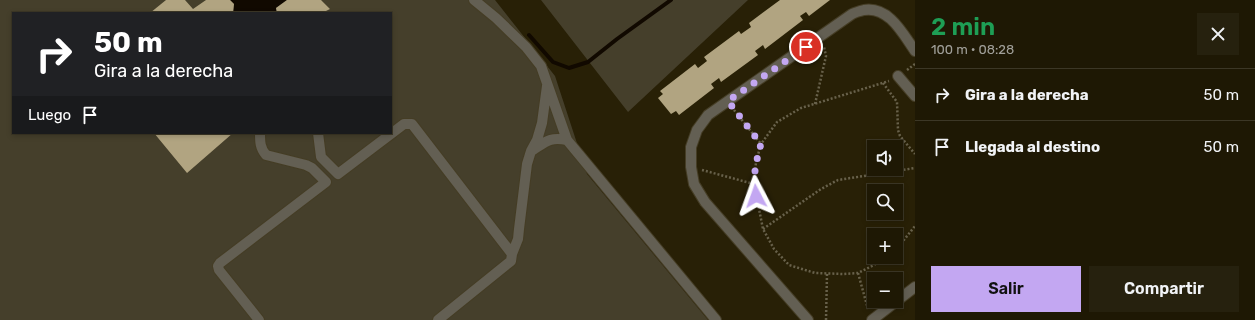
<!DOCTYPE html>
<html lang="es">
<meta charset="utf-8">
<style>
:root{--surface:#1e1804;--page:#26210e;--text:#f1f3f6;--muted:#a1a09a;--line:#3c3726;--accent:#c3a7f2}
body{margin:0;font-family:Rubik,sans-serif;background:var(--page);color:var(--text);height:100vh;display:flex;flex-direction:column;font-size:15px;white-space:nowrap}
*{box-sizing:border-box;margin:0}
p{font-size:13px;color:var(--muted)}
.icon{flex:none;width:22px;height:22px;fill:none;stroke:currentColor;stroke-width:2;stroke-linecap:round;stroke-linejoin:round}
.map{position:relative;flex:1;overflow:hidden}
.drawer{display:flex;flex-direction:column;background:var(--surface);width:340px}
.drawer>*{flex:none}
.guide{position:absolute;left:12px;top:12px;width:380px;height:122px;border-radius:0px;box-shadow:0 2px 6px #0003,0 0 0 1px var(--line);background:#202124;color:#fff;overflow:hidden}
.fabs{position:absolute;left:867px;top:140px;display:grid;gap:8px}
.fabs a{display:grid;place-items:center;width:36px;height:36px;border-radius:0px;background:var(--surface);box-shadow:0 2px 6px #0003,0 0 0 1px var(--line);font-size:20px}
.pin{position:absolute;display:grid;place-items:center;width:34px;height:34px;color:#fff;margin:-17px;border:2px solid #fff;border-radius:50%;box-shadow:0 1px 4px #0007}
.me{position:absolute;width:44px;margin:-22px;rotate:356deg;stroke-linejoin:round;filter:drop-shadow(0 0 3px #0008)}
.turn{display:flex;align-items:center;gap:14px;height:84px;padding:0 16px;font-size:18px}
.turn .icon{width:52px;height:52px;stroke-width:2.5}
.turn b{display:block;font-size:28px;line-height:34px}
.then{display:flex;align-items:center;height:38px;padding:0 16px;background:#0003;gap:8px;font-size:15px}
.round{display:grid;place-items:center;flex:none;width:42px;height:42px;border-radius:0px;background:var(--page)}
.headline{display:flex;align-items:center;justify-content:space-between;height:68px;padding:0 16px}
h1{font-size:24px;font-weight:600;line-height:30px;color:#1e9e55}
.button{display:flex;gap:8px;margin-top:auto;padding:8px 16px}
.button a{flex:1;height:46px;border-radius:0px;background:var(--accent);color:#111;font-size:16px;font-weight:600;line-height:46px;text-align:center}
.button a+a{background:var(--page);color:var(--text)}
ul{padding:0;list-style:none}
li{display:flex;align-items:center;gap:12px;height:52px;padding:0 16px;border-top:1px solid var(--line)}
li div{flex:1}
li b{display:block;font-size:15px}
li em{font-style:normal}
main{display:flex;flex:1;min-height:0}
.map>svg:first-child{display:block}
.green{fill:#453f2b;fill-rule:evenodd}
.water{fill:#110900}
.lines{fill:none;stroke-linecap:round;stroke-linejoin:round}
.stream{stroke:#110900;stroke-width:4}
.building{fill:#b1a481}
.minor-casing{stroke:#453d25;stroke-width:12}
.path{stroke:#68614b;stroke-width:2.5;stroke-dasharray:2 2;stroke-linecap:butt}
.minor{stroke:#635f53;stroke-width:10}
.route{stroke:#c3a7f2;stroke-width:7;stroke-dasharray:0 12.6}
</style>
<main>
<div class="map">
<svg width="915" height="320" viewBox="0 0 915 320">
<rect width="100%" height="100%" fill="#282006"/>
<path class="green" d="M 0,0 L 495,0 L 555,76 L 587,174 L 708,320 L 0,320 ZM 13,13 L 391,13 L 391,133 L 13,133 Z
M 541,0 L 748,0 L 628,112 Z"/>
<path class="water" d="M 230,0 L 287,0 L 276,8 L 277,13 L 233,13 L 234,4 Z"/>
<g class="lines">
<path class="stream" d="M 529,35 L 553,62 L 569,68 L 588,62 L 617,39 L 671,0"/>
</g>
<path class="building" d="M 166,0 L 185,0 L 193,9 L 206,0 L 230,0 L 234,4 L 233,13 L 150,13 Z
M 287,0 L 321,0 L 330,9 L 322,13 L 277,13 L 276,8 Z
M 780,0 L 830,0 L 809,16 L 806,12 L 800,16 L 803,20 L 765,49 L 763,45 L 755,51 L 758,55 L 721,82 L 719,78 L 711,84 L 714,88 L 679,115 L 676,111 L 671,114 L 658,98 L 663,94 L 660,91 L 695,64 L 698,68 L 707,61 L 704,57 L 739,31 L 741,34 L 751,27 L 749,23 Z
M 154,133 L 233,133 L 187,173 Z"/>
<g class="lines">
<g class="minor-casing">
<path id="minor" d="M 474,0 L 496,18 L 526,47 L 541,66 L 567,140 L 716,320
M 898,76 L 915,96
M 318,133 L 321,157 L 338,174 L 404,124 L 412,124 L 512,254 L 511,261 L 438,320
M 533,150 C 547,141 550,137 567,140
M 512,254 L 518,239 L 519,229 L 527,164 L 531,151 L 537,140 L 542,123 L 547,86
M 259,320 L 219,270 L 218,266 L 220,263 L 326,182 L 312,168 L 306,165 L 266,155 C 260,148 260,142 260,133
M 808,320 L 705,202 L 694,184 L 691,167 L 691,147 L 697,130 L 708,115 L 852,14 C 856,12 860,11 864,10 C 889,6 903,34 915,51
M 872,320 L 915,287"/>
</g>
<path class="path" d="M 907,70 L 915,64
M 883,83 L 897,102 L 898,130 L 900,136 L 915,154
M 815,104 L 826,56 L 824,47
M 734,110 L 761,144
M 702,170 L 754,184
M 763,229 L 821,189 L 838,180 L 915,168
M 896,250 L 915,226
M 886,257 L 874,265 L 858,273 L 843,274 L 815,273 L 789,265 L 774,249 L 763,229 L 754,184 L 756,162 L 761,144 L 777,122 L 801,108 L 889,81
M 858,273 L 868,309
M 826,320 L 827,274"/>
<use href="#minor" class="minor"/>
</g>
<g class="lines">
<path class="route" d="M 756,196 C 752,178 756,162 761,144 L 728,101 L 806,47"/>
</g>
</svg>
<div class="fabs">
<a><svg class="icon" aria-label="sound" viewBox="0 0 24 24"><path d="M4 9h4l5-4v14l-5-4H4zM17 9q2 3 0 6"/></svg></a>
<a><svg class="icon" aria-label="search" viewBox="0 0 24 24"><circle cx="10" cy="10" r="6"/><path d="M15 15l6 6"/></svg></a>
<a>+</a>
<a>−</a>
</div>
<div class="pin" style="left:806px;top:47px;background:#d93025"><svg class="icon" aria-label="arrive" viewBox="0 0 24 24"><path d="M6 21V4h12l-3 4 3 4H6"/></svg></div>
<svg class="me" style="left:756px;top:196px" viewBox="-20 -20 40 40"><path d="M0-17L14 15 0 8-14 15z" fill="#c3a7f2" stroke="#fff" stroke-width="4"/></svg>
<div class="guide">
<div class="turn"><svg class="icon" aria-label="right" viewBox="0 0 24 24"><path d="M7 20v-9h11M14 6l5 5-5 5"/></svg><div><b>50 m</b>Gira a la derecha</div></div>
<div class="then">Luego<svg class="icon" aria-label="arrive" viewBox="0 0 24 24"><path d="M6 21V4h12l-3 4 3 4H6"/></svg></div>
</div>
</div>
<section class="drawer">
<div class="headline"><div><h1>2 min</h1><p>100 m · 08:28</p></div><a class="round"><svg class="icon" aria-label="close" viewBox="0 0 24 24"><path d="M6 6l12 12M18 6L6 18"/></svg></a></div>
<ul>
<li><svg class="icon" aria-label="right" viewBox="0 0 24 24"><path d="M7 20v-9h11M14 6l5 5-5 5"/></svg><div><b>Gira a la derecha</b></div><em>50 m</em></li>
<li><svg class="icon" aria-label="arrive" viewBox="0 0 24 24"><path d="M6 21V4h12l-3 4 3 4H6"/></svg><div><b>Llegada al destino</b></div><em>50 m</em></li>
</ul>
<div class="button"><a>Salir</a><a>Compartir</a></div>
</section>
</main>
